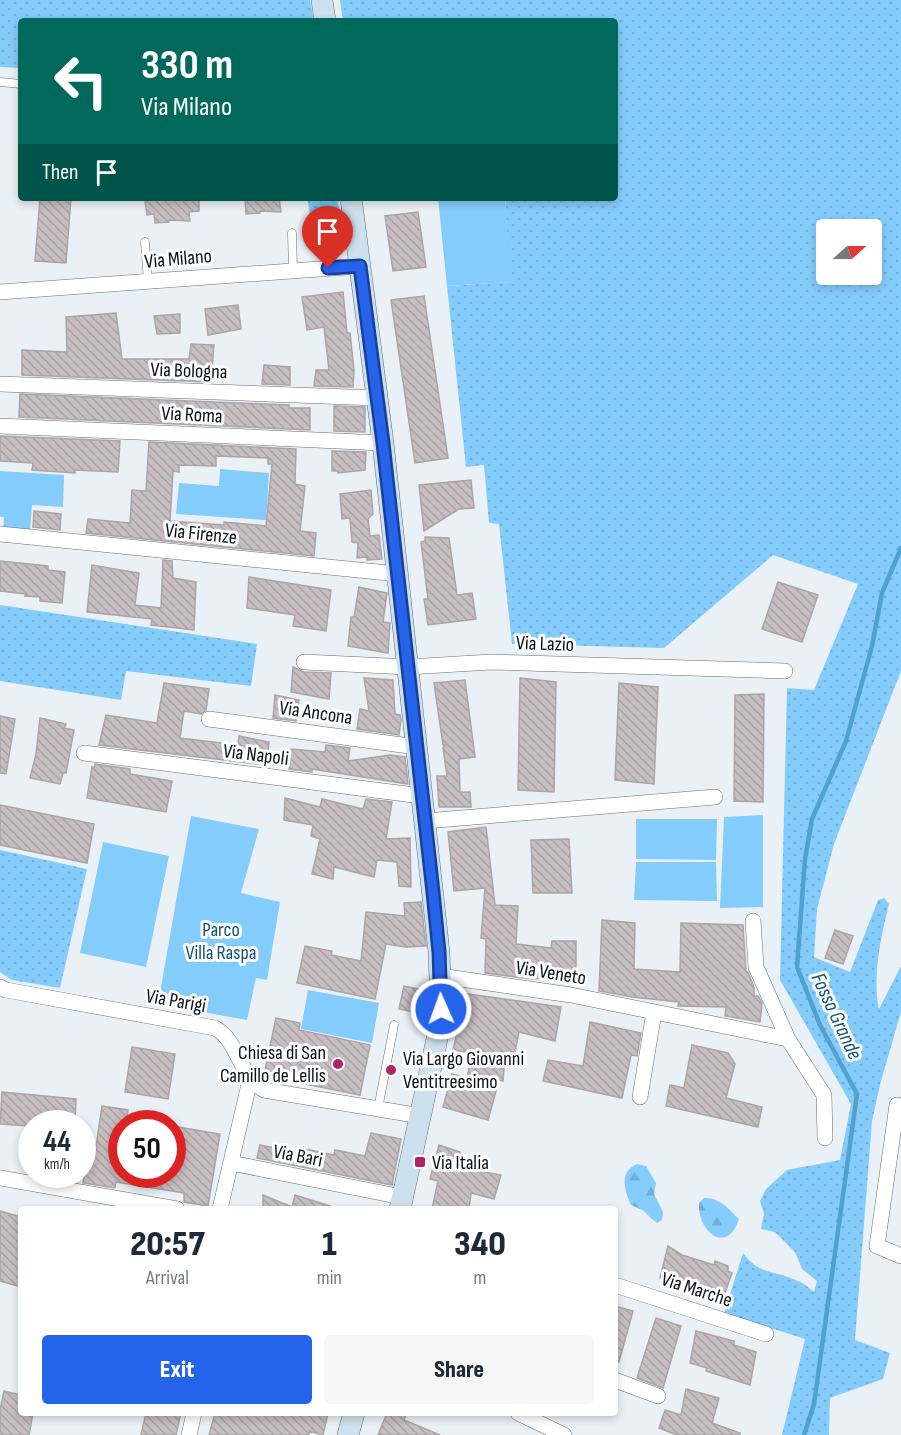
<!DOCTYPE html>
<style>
:root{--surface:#fff;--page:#f6f6f7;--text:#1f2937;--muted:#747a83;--accent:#2563eb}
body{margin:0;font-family:"Sofia Sans Condensed",sans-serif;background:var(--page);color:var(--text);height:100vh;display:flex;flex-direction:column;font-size:22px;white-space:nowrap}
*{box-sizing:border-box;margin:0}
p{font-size:20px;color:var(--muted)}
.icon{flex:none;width:33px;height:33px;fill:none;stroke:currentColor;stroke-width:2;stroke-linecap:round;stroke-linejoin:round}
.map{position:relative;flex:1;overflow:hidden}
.drawer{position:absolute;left:18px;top:1206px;width:600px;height:210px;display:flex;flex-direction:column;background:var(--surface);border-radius:6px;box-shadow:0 3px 9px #0003}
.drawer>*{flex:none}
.banner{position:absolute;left:18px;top:18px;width:600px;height:183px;border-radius:6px;box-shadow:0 3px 9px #0003;background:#00695c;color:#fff;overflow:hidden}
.needle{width:39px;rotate:69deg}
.tools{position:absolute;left:816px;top:219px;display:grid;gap:12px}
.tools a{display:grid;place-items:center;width:66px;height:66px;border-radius:6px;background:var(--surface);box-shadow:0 3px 9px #0003;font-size:30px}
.speed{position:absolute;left:18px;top:1110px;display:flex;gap:12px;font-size:30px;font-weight:700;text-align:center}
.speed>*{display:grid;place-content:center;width:78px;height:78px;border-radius:50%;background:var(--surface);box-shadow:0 3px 9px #0003;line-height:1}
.speed small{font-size:15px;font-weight:400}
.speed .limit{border:9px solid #d22;background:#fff;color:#111}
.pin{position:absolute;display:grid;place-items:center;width:51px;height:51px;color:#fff;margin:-62px -26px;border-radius:50% 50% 50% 0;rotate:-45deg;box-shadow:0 0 6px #0007}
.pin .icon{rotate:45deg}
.me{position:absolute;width:66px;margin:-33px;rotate:358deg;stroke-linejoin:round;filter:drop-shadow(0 0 4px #0008)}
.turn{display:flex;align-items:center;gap:21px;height:126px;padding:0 24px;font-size:27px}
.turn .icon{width:78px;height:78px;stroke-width:2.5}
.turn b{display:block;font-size:42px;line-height:51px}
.then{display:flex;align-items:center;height:57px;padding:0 24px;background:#0003;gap:12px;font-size:22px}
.eta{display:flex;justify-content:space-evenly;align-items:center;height:102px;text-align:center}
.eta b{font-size:36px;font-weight:800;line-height:42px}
.button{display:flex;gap:12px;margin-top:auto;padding:12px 24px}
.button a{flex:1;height:69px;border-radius:6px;background:var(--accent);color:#fff;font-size:24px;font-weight:800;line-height:69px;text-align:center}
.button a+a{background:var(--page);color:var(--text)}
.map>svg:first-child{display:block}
.grass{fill:url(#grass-dots);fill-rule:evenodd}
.forest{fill:url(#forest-firs)}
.green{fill:#84ccfc}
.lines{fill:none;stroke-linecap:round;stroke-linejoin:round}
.stream{stroke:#52a0d0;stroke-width:4.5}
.building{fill:url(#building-back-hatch);stroke:#aca4a6;stroke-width:1.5;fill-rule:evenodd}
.lane-casing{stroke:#676d72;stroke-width:9}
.street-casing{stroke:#676d72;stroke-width:16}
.secondary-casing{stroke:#676d72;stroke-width:22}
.lane{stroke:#fff;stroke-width:8}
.street{stroke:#fff;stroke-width:15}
.secondary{stroke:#cce0ed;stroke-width:21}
.route-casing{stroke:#184099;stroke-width:15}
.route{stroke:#2563eb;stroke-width:10}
.poi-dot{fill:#af2463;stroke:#fcfdfe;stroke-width:2}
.labels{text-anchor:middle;stroke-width:6;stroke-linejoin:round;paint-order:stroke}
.street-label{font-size:20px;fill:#0c0e10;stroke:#fcfdfe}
.park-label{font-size:20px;fill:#165273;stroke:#fcfdfe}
.poi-label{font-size:20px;fill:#0c0e10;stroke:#fcfdfe;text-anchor:start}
.water-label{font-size:21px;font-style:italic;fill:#175274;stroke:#fcfdfe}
</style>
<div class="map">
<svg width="901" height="1435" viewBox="0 0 901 1435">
<defs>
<pattern id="grass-dots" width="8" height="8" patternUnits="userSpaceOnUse" patternTransform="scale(1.5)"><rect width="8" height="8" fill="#84ccfc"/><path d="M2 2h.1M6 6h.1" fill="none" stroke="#71aed7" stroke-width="1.8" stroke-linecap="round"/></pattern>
<pattern id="forest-firs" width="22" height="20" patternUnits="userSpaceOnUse" patternTransform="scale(1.5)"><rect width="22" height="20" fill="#84ccfc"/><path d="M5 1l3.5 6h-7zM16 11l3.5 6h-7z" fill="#71aed7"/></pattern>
<pattern id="building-back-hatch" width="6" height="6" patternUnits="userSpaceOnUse" patternTransform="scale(1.5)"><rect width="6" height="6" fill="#c7bec1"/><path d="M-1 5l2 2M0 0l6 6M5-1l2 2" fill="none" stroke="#aaa2a5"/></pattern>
</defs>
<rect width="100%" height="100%" fill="#eaf1f6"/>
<path class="grass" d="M 0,0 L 310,0 L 314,21 L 21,21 L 21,68 L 0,67 Z
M 340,0 L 901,0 L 901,671 L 834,844 L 817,909 L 814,957 L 850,972 L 878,900 L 884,898 L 889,904 C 881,937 872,976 879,1009 L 901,966 L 901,1012 L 881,1081 L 872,1121 L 855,1340 L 890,1353 L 883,1379 L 830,1398 L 829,1435 L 782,1435 L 805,1339 L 724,1313 L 743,1253 C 760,1276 775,1270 798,1281 C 804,1283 809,1288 814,1292 L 817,1281 L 802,1269 L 795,1252 L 775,1232 L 761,1229 L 764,1214 L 760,1201 L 766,1189 L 787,1170 L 840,1160 L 851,1104 L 780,980 L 787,688 L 814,690 L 858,584 L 773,555 L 664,648 L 512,644 L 499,524 L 489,523 L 484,465 L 466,467 L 447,286 L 510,282 L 505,198 L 615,198 L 615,21 L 343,21 ZM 826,230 L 872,230 L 872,274 L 826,274 Z
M 307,198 L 338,198 L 339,212 L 310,213 Z
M 0,605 L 257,644 L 251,686 L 126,671 L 121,700 L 0,681 Z
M 0,850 L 87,869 L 60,988 L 12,980 L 0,972 Z"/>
<path class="forest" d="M 637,1164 L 646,1166 L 656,1183 L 654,1194 L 663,1212 L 662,1220 L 657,1223 L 642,1210 L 631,1205 C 624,1189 619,1172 637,1164 Z
M 704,1198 C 719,1197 729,1209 739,1219 C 726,1257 697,1230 699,1203 Z"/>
<path class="green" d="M 438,198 L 505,198 L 511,282 L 447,286 Z
M 220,469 L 269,473 L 266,520 L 176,514 L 179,483 L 219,486 Z
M 0,471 L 64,475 L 63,507 L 32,505 L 30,531 L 3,529 L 4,517 L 0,517 Z
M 763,815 L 763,907 L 720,908 L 724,817 Z
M 191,816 L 259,829 L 241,893 L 280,902 L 267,980 L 256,978 L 247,1020 L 158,1004 Z
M 636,819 L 717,819 L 716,860 L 636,859 Z
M 103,842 L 169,856 L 146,967 L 80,953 Z
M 636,862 L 716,862 L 717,901 L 634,900 Z
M 308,990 L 379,1003 L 372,1043 L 301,1029 Z"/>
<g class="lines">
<path class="stream" d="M 804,1435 L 814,1404 L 857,1094 L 820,1025 L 797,967 L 805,859 L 812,819 L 846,741 L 872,646 L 882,593 L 901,548"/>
</g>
<path class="building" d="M 40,198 L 71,198 L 66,263 L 35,261 Z
M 148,198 L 199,198 L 199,211 L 189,212 L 190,221 L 169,220 L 169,222 L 155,223 L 154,214 L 147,215 L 145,201 L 148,200 Z
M 245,198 L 279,198 L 281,212 L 260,211 L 260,213 L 246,214 Z
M 418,212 L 426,267 L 393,271 L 385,216 Z
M 343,292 L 347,333 L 350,333 L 354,370 L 353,387 L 314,386 L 316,370 L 329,370 L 324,327 L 307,330 L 302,297 Z
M 424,296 L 448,458 L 415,463 L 391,300 Z
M 238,305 L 241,329 L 208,335 L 205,309 Z
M 116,313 L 122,359 L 189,359 L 191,344 L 214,345 L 211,382 L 22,375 L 22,350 L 67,352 L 66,317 Z
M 180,314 L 180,333 L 157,334 L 154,316 Z
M 264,365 L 290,367 L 290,385 L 262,384 Z
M 20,394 L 289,405 L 289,408 L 310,408 L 310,430 L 19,417 Z
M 334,406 L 365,407 L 365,432 L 334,431 Z
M 0,436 L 120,441 L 118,472 L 75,470 L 75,473 L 32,470 L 33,463 L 0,461 Z
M 149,442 L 296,449 L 295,484 L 305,486 L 300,531 L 316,533 L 314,556 L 86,533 L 88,519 L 130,523 L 132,490 L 146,491 ZM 216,456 L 268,458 L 268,464 L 272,464 L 266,526 L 224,522 L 224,525 L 170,521 L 173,471 L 179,472 L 179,465 L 216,466 Z
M 332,451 L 366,452 L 365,470 L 338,473 L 338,471 L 332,471 Z
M 471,480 L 474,508 L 459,509 L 424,531 L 419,485 Z
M 371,490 L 373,514 L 368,519 L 370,536 L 379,535 L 382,559 L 367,560 L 367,557 L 357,558 L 358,543 L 352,542 L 350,518 L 342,519 L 340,494 Z
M 34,511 L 61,514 L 60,530 L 33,527 Z
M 425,537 L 449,538 L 457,595 L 472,593 L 476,619 L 428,625 L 424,599 L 428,599 L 421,542 L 425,541 Z
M 163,560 L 172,561 L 173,578 L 196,582 L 194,630 L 151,625 L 152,619 L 87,612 L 92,565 L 139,573 L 135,605 L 161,608 Z
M 0,561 L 48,566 L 48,570 L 65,572 L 62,603 L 40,601 L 40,597 L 25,596 L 26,594 L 0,591 Z
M 249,577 L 331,590 L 326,631 L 293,626 L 295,615 L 247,608 Z
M 778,582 L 818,595 L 802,642 L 762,629 Z
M 359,587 L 387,593 L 383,622 L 390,623 L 388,653 L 348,646 L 351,617 L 354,617 Z
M 293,667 L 304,672 L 331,673 L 329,699 L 291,692 Z
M 364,678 L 393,680 L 395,714 L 400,715 L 401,720 L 399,735 L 357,729 L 360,709 L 369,711 Z
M 520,678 L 556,682 L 554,792 L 518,790 Z
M 465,680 L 475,757 L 459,759 L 460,792 L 470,792 L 471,807 L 439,807 L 437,776 L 447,776 L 443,748 L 445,745 L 443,745 L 434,683 Z
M 164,683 L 209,689 L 206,710 L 201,714 L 184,711 L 180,738 L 238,745 L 239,736 L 269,742 L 266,765 L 99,745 L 106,715 L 157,723 Z
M 619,683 L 658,687 L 654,784 L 615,780 Z
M 764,694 L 763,802 L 734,801 L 735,695 Z
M 275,695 L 299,700 L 296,721 L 273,718 Z
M 0,716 L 15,719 L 6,774 L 0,773 Z
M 40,718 L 66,724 L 64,728 L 74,730 L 66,773 L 63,773 L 60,784 L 30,778 L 36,754 Z
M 326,745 L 350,748 L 348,761 L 390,755 L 405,757 L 408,784 L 312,769 L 312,772 L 289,769 L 291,749 L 325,752 Z
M 95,764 L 130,769 L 130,774 L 172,781 L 166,812 L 87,798 L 92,767 L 94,768 Z
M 285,798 L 320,807 L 322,799 L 363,809 L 366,799 L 392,802 L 386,839 L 410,838 L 411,887 L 399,886 L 397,862 L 377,860 L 374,877 L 334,867 L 333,879 L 312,874 L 320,839 L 311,836 L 313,825 L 284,820 Z
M 0,805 L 94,824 L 87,863 L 0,845 Z
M 486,827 L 495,905 L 518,906 L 516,944 L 551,948 L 552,941 L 576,941 L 576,977 L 532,979 L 485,973 L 486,939 L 481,938 L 485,888 L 454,891 L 448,832 Z
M 569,839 L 572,893 L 533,893 L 531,840 Z
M 421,902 L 426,946 L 406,947 L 386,944 L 375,999 L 297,983 L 305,946 L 332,951 L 331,955 L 361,961 L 366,912 L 405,916 L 404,903 Z
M 602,920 L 635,923 L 634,969 L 680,972 L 681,923 L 743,925 L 746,972 L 748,972 L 754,988 L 754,996 L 758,996 L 762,1003 L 760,1022 L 725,1016 L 726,1007 L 678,1006 L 679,1002 L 632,997 L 599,991 Z
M 835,930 L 853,936 L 843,964 L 825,958 Z
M 404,986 L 428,991 L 424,1014 L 399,1009 Z
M 461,993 L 561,1007 L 555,1041 L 519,1032 L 513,1061 L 505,1059 L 503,1081 L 499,1080 L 488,1120 L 443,1107 L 452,1074 L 467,1078 L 472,1053 L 453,1050 L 460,1020 Z
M 276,1018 L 300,1023 L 299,1030 L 370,1045 L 360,1095 L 305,1084 L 306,1079 L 265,1070 Z
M 590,1022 L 641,1033 L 637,1056 L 631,1055 L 622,1098 L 543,1081 L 548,1060 L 583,1066 Z
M 692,1045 L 728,1053 L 735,1064 L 726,1098 L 762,1107 L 758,1127 L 666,1106 L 670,1085 L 684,1088 Z
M 132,1047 L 175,1054 L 168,1099 L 125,1092 Z
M 2,1092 L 76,1099 L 75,1124 L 30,1124 L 30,1126 L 0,1124 Z
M 102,1106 L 128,1110 L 126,1124 L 122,1124 L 122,1145 L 117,1174 L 172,1174 L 172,1126 L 220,1134 L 208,1206 L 184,1202 L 184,1193 L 116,1182 L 115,1188 L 83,1183 L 88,1152 L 95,1153 Z
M 371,1133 L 401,1139 L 392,1185 L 257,1158 L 260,1145 L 304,1154 L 305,1149 L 334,1155 L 335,1150 L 365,1156 Z
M 439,1145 L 460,1152 L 459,1159 L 464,1161 L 462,1168 L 501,1175 L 494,1199 L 471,1193 L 469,1209 L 432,1209 L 438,1181 L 430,1179 Z
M 263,1195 L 292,1207 L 295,1195 L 330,1206 L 329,1209 L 263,1209 Z
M 0,1211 L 21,1217 L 21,1287 L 0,1281 Z
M 668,1246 L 682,1255 L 714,1265 L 715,1261 L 728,1266 L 728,1271 L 732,1273 L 723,1298 L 660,1278 Z
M 615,1306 L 633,1311 L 619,1362 L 615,1362 Z
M 656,1318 L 681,1326 L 663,1388 L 637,1378 Z
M 696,1331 L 734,1341 L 734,1345 L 756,1352 L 750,1385 L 706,1371 L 707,1368 L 690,1363 Z
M 686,1389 L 719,1398 L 712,1423 L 740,1433 L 740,1435 L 677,1435 L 659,1428 L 665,1410 L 681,1415 Z
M 4,1391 L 21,1395 L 21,1413 L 33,1413 L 29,1435 L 0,1435 L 0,1410 Z
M 146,1413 L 181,1413 L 176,1435 L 141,1435 Z
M 215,1413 L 328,1413 L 323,1435 L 309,1431 L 309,1435 L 209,1435 Z
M 387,1413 L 407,1413 L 404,1420 L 440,1435 L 378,1435 Z"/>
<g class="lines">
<g class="lane-casing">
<path id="lane" d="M 0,82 L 21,84
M 292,233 L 293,270
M 145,242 L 148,282
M 378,1109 L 394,1025"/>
</g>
<g class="street-casing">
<path id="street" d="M 0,292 L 360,266
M 0,384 L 377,398
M 0,426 L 383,443
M 0,534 L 398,574
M 304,662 L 408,667 L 491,662 L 785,671
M 209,719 L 417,747
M 84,753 L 422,796
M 425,821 L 715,797
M 753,921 L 756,967 L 788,1039 L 824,1095 L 825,1138
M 440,976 L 571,995 L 788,1039
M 0,987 L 6,990 L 215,1028 C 239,1041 238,1075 264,1090 L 421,1116
M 640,1097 L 654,1012
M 897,1105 L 877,1246 L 901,1256
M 231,1163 L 402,1197
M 0,1178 L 177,1209
M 220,1209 L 250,1080
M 615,1285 L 766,1334
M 615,1380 L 658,1396
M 518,1413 L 564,1435
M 189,1435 L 194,1413"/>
</g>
<g class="secondary-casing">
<path id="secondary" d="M 322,0 L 325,21
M 351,198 L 383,443 L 439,952 L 441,1009 L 437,1039 L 400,1209
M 348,1435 L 354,1413"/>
</g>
<use href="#lane" class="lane"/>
<use href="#street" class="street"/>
<use href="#secondary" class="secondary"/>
</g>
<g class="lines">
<g class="route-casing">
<path id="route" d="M 328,268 L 360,266 L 383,443 L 433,892 L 439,952 L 441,1009"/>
</g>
<use href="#route" class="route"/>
</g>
<g class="poi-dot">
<circle cx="338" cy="1064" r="6"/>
<circle cx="391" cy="1070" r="6"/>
<rect x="414" y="1156" width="12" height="12" rx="3"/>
</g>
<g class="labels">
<g class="street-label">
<text transform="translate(178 258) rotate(-5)" y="7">Via Milano</text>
<text transform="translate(189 370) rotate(2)" y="7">Via Bologna</text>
<text transform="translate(192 414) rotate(3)" y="7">Via Roma</text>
<text transform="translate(201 533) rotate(6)" y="7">Via Firenze</text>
<text transform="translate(545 643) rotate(2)" y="7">Via Lazio</text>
<text transform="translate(316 712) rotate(8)" y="7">Via Ancona</text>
<text transform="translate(256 754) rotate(7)" y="7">Via Napoli</text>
<text transform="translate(551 972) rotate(9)" y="7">Via Veneto</text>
<text transform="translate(176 1000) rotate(10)" y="7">Via Parigi</text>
<text transform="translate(298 1155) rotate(11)" y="7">Via Bari</text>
<text transform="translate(697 1289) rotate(18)" y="7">Via Marche</text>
</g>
<g class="park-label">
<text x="221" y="936">Parco<tspan x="221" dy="23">Villa Raspa</tspan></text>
</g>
<g class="poi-label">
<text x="326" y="1059" text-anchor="end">Chiesa di San<tspan x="326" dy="23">Camillo de Lellis</tspan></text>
<text x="403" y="1065">Via Largo Giovanni<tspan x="403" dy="23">Ventitreesimo</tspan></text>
<text x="432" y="1169">Via Italia</text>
</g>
<g class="water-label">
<text transform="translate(837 1016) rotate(65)" y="7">Fosso Grande</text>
</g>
</g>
</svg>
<div class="tools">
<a><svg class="needle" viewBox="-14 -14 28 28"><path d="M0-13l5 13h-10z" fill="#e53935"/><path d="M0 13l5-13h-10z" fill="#747a83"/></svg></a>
</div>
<div class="speed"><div>44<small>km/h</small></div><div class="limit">50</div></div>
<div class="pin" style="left:328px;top:268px;background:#d93025"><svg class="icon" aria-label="arrive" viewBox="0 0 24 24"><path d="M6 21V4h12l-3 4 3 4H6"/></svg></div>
<svg class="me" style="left:441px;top:1009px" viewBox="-20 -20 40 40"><circle r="17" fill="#2563eb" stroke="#fff" stroke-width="3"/><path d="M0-11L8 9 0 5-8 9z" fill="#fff"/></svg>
<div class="banner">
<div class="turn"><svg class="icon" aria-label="left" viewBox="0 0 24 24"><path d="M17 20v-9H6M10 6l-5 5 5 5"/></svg><div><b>330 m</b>Via Milano</div></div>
<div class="then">Then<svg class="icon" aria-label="arrive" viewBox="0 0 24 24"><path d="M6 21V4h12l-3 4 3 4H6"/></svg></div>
</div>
<section class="drawer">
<div class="eta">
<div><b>20:57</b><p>Arrival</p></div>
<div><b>1</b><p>min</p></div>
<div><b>340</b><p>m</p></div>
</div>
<div class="button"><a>Exit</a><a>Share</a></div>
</section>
</div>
